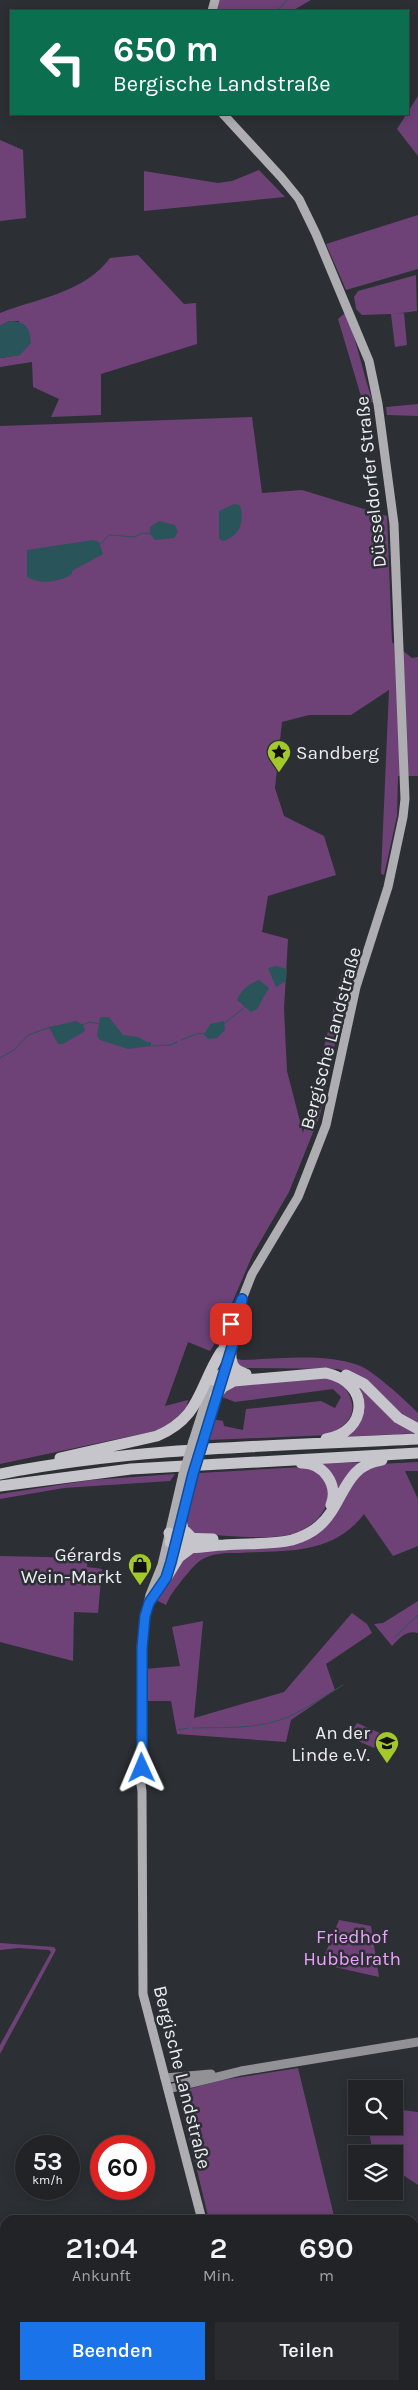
<!DOCTYPE html>
<html lang="de">
<meta charset="utf-8">
<style>
:root{--surface:#212327;--page:#292b2f;--text:#f1f3f6;--muted:#a2a4a7;--line:#3e4044;--accent:#1a73e8}
body{margin:0;font-family:Karla,sans-serif;background:var(--page);color:var(--text);height:100vh;display:flex;flex-direction:column;font-size:19px;white-space:nowrap}
*{box-sizing:border-box;margin:0}
p{font-size:16px;color:var(--muted)}
.icon{flex:none;width:28px;height:28px;fill:none;stroke:currentColor;stroke-width:2;stroke-linecap:round;stroke-linejoin:round}
.map{position:relative;flex:1;overflow:hidden}
.details{position:absolute;left:0px;top:2215px;width:419px;height:175px;display:flex;flex-direction:column;background:var(--surface);border-radius:15px 15px 0 0;box-shadow:0 2px 12px #0003,0 0 0 1px var(--line)}
.details>*{flex:none}
.banner{position:absolute;left:10px;top:10px;width:399px;height:105px;border-radius:0px;box-shadow:0 2px 12px #0003,0 0 0 1px var(--line);background:#0b6e4f;color:#fff;overflow:hidden}
.controls{position:absolute;left:348px;top:2080px;display:grid;gap:10px}
.controls a{display:grid;place-items:center;width:55px;height:55px;border-radius:0px;background:var(--surface);box-shadow:0 2px 12px #0003,0 0 0 1px var(--line);font-size:25px}
.speed{position:absolute;left:15px;top:2135px;display:flex;gap:10px;font-size:25px;font-weight:700;text-align:center}
.speed>*{display:grid;place-content:center;width:65px;height:65px;border-radius:50%;background:var(--surface);box-shadow:0 2px 12px #0003,0 0 0 1px var(--line);line-height:1}
.speed small{font-size:12px;font-weight:400}
.speed .limit{border:8px solid #d22;background:#fff;color:#111}
.pin{position:absolute;display:grid;place-items:center;width:42px;height:42px;color:#fff;margin:-21px;border-radius:10px;box-shadow:0 2px 8px #0006}
.me{position:absolute;width:55px;margin:-28px;rotate:359deg;stroke-linejoin:round;filter:drop-shadow(0 0 4px #0008)}
.turn{display:flex;align-items:center;gap:18px;height:105px;padding:0 20px;font-size:22px}
.turn .icon{width:65px;height:65px;stroke-width:2.5}
.turn b{display:block;font-size:35px;line-height:42px}
.eta{display:flex;justify-content:space-evenly;align-items:center;height:85px;text-align:center}
.eta b{font-size:30px;font-weight:600;line-height:35px}
.cta{display:flex;gap:10px;margin-top:auto;padding:10px 20px}
.cta a{flex:1;height:58px;border-radius:0px;background:var(--accent);color:#fff;font-size:20px;font-weight:600;line-height:58px;text-align:center}
.cta a+a{background:var(--page);color:var(--text)}
.map>svg:first-child{display:block}
.green{fill:#6e4277}
.water{fill:#29545a}
.lines{fill:none;stroke-linecap:round;stroke-linejoin:round}
.stream{stroke:#29545a;stroke-width:1}
.secondary{stroke:#929196;stroke-width:9}
.primary{stroke:#adadb2;stroke-width:9}
.highway{stroke:#c6c5cc;stroke-width:11}
.primary-bridge{stroke:#adadb2;stroke-width:9}
.route-casing{stroke:#114b97;stroke-width:12}
.route{stroke:#1a73e8;stroke-width:9}
.labels{text-anchor:middle;stroke-width:5;stroke-linejoin:round;paint-order:stroke}
.street-label{font-size:19px;fill:#ecedf1;stroke:#2c2f34}
.poi-label{font-size:19px;fill:#ecedf1;stroke:#2c2f34;text-anchor:end}
.park-label{font-size:19px;fill:#eea0fe;stroke:#2c2f34}
</style>
<div class="map">
<svg width="418" height="2390" viewBox="0 0 418 2390">
<rect width="100%" height="100%" fill="#2c2f34"/>
<path class="green" d="M 218,0 L 311,0 L 292,11 L 215,11 Z
M 418,96 L 418,156 L 397,129 Z
M 0,140 L 23,150 L 26,218 L 0,221 Z
M 259,170 L 285,197 L 144,211 L 144,171 L 218,183 L 232,181 Z
M 418,215 L 418,269 L 346,290 L 326,244 Z
M 138,255 L 184,304 L 196,303 L 197,344 L 101,374 L 101,415 L 51,417 L 59,399 L 33,387 L 32,362 L 0,367 L 0,358 L 20,355 L 19,321 L 9,321 L 0,326 L 0,313 C 38,298 84,293 110,258 Z
M 416,275 L 417,311 L 393,314 L 404,313 L 407,345 L 395,347 L 391,314 L 362,315 L 356,309 L 354,297 L 358,291 Z
M 345,313 C 358,342 362,372 373,402 L 363,403 L 338,319 Z
M 418,404 L 418,416 L 387,415 L 386,407 Z
M 252,417 L 262,493 L 302,490 L 387,516 L 392,642 L 394,644 L 391,530 L 397,646 L 412,658 L 418,657 L 418,776 L 398,776 L 397,816 L 384,875 L 381,874 L 389,690 L 351,715 L 309,715 L 282,722 L 275,788 L 284,816 L 324,836 L 336,875 L 268,896 L 262,932 L 288,939 L 284,1009 L 287,1071 L 303,1133 L 342,974 L 352,975 L 344,1001 L 320,1115 L 289,1192 L 253,1254 L 215,1343 L 210,1351 L 188,1342 L 165,1406 L 188,1400 L 187,1406 L 169,1428 L 0,1464 L 0,426 Z
M 233,1358 L 242,1360 C 279,1359 322,1353 358,1365 C 373,1370 406,1401 418,1413 L 418,1424 L 399,1415 L 352,1374 L 338,1369 L 245,1368 L 237,1366 Z
M 310,1377 L 338,1379 C 359,1403 358,1420 329,1435 L 209,1440 L 213,1419 L 223,1421 L 224,1426 L 243,1430 L 246,1409 L 321,1401 L 335,1408 L 341,1397 L 333,1389 L 235,1402 L 222,1397 L 231,1385 Z
M 354,1383 L 418,1433 L 343,1437 L 358,1425 Z
M 369,1462 L 336,1497 L 317,1464 Z
M 418,1462 L 418,1471 L 405,1471 L 418,1499 L 418,1546 L 393,1556 L 364,1514 C 332,1556 286,1550 238,1553 C 225,1553 212,1553 201,1560 C 194,1565 188,1573 182,1580 C 176,1588 170,1595 166,1605 L 156,1600 L 171,1573 L 186,1553 L 307,1536 L 355,1477 L 380,1464 Z
M 302,1467 C 347,1472 332,1522 293,1534 C 266,1541 225,1535 197,1534 L 187,1528 L 188,1505 L 199,1473 Z
M 175,1474 L 170,1481 L 64,1488 L 0,1499 L 0,1494 L 91,1480 Z
M 0,1556 L 88,1558 L 87,1567 L 102,1569 L 98,1613 L 74,1612 L 73,1661 L 0,1642 Z
M 418,1601 L 418,1633 C 406,1630 400,1638 392,1646 L 374,1624 L 383,1623 Z
M 352,1613 L 367,1624 L 372,1633 L 326,1664 L 335,1690 L 291,1720 L 286,1742 L 177,1734 L 171,1701 L 145,1701 L 144,1669 L 180,1666 L 172,1627 L 203,1621 L 194,1718 L 284,1692 Z
M 357,1723 L 380,1733 L 374,1748 L 349,1737 Z
M 339,1920 L 371,1926 L 379,1977 L 321,1964 Z
M 0,1943 L 54,1947 L 56,1950 L 0,2054 L 0,2045 L 51,1952 L 49,1950 L 19,1948 L 0,1950 Z
M 298,2068 L 335,2220 L 209,2220 L 178,2092 L 222,2080 Z
M 394,2109 L 418,2112 L 418,2185 L 394,2169 L 394,2154 L 373,2154 L 368,2126 L 394,2126 Z
M 169,2385 L 241,2385 L 242,2390 L 171,2390 Z"/>
<path class="water" d="M 9,321 C 25,321 30,327 31,343 L 20,355 L 0,358 L 0,326 Z
M 234,504 L 240,505 C 245,521 240,537 222,541 L 219,538 L 219,511 Z
M 159,521 L 175,525 L 178,532 L 174,538 L 155,540 L 150,534 L 150,527 Z
M 93,540 L 99,542 L 103,554 L 72,571 L 72,574 C 59,582 41,585 27,577 L 27,550 Z
M 276,966 L 287,969 L 286,981 L 276,987 L 268,968 Z
M 259,980 L 269,988 L 257,1009 L 251,1012 L 237,1000 C 240,991 250,983 259,980 Z
M 100,1017 L 109,1017 L 123,1035 L 138,1037 L 147,1042 L 151,1042 L 151,1046 L 128,1049 L 100,1040 L 97,1036 Z
M 76,1021 L 83,1025 L 85,1031 L 63,1044 L 58,1044 L 49,1027 Z
M 224,1021 L 225,1030 L 217,1038 L 208,1039 L 204,1035 L 210,1024 Z"/>
<g class="lines">
<path class="stream" d="M 277,11 L 287,0
M 99,545 L 109,535 L 135,537 L 142,533 L 150,534
M 225,1023 L 245,1007
M 82,1025 L 90,1022 L 100,1024
M 181,1040 L 196,1034 L 206,1033
M 152,1046 L 171,1045 L 177,1042
M 0,1058 L 14,1050 L 28,1035 L 51,1027
M 395,1637 L 418,1615
M 193,1728 C 228,1727 265,1730 296,1713 C 312,1705 328,1694 343,1685
M 178,1730 L 188,1728"/>
<path class="secondary" d="M 165,2078 L 211,2074
M 168,2089 L 241,2071 L 418,2042"/>
<path class="primary" d="M 212,11 L 215,0
M 219,1358 L 252,1274 L 298,1197 L 326,1125 L 356,987 L 388,887 L 403,817 L 405,799 L 394,524 L 378,404 L 369,361 L 316,234 L 299,199 L 281,177 L 223,114
M 221,1378 L 236,1335 L 241,1309
M 202,1440 L 217,1390
M 193,1441 L 214,1375
M 183,1474 L 162,1565 L 150,1595 L 144,1623 L 141,1648 L 142,1775 L 140,1779 L 142,1791 L 143,1994 L 202,2220
M 154,1597 C 176,1560 182,1515 193,1474
M 248,2385 L 249,2390"/>
<path class="highway" d="M 231,1349 C 230,1361 232,1370 244,1373
M 346,1375 L 364,1384 L 398,1418 L 418,1429
M 212,1380 L 222,1374 L 246,1374
M 215,1396 L 223,1387 L 234,1381 L 326,1373 C 372,1383 368,1432 326,1439
M 60,1458 L 157,1436 C 201,1417 198,1388 221,1352
M 301,1463 C 323,1462 339,1485 331,1505
M 0,1474 C 137,1447 279,1446 418,1439
M 0,1486 L 131,1469 L 418,1453
M 181,1520 L 183,1529 L 193,1539
M 169,1533 C 172,1541 178,1545 186,1547 C 197,1549 212,1545 224,1545 C 246,1543 271,1545 292,1540 C 302,1537 311,1533 319,1526 C 344,1505 343,1465 382,1460
M 170,1542 L 178,1538 L 213,1539
M 166,1578 L 179,1557 L 191,1548"/>
<path class="primary-bridge" d="M 183,1474 L 193,1441
M 193,1474 L 202,1440"/>
</g>
<g class="lines">
<g class="route-casing">
<path id="route" d="M 142,1768 L 142,1648 L 145,1616 L 149,1603 L 166,1578 L 171,1562 L 193,1474 L 239,1324 L 242,1299 L 231,1324"/>
</g>
<use href="#route" class="route"/>
</g>
<defs>
<g id="sight-pin" transform="scale(1.25)"><path d="M0 17L-7.5 6A9.5 9.5 0 1 1 7.5 6Z" fill="#a2c929" stroke="#2c2f34"/><path d="M0-6L1.8-2.2L6-1.7L2.9 1.2L3.7 5.4L0 3.3L-3.7 5.4L-2.9 1.2L-6-1.7L-1.8-2.2Z" fill="#111"/></g>
<g id="shop-pin" transform="scale(1.25)"><path d="M0 17L-7.5 6A9.5 9.5 0 1 1 7.5 6Z" fill="#a2c929" stroke="#2c2f34"/><path d="M-5-2.5h2.3a2.7 3.5 0 0 1 5.4 0H5L5.5 6h-11ZM-1.5-2.5h3a1.5 2.3 0 0 0-3 0Z" fill="#111"/></g>
<g id="school-pin" transform="scale(1.25)"><path d="M0 17L-7.5 6A9.5 9.5 0 1 1 7.5 6Z" fill="#a2c929" stroke="#2c2f34"/><path d="M0-5L7-2L0 1L-7-2ZM-4 1L0 2.5L4 1V4Q0 6-4 4Z" fill="#111"/></g>
</defs>
<g fill-rule="evenodd">
<use href="#sight-pin" x="279" y="752"/>
<use href="#shop-pin" x="140" y="1565"/>
<use href="#school-pin" x="387" y="1743"/>
</g>
<g class="labels">
<g class="street-label">
<text transform="translate(370 482) rotate(-96)" y="7">Düsseldorfer Straße</text>
<text transform="translate(330 1038) rotate(-75)" y="7">Bergische Landstraße</text>
<text transform="translate(183 2077) rotate(76)" y="7">Bergische Landstraße</text>
</g>
<g class="poi-label">
<text x="296" y="759" text-anchor="start">Sandberg</text>
<text x="122" y="1561">Gérards<tspan x="122" dy="22">Wein-Markt</tspan></text>
<text x="370" y="1739">An der<tspan x="370" dy="22">Linde e.V.</tspan></text>
</g>
<g class="park-label">
<text x="352" y="1943">Friedhof<tspan x="352" dy="22">Hubbelrath</tspan></text>
</g>
</g>
</svg>
<div class="controls">
<a><svg class="icon" aria-label="search" viewBox="0 0 24 24"><circle cx="10" cy="10" r="6"/><path d="M15 15l6 6"/></svg></a>
<a><svg class="icon" aria-label="layers" viewBox="0 0 24 24"><path d="M12 4l9 5-9 5-9-5zM3 14l9 5 9-5"/></svg></a>
</div>
<div class="speed"><div>53<small>km/h</small></div><div class="limit">60</div></div>
<div class="pin" style="left:231px;top:1324px;background:#d93025"><svg class="icon" aria-label="arrive" viewBox="0 0 24 24"><path d="M6 21V4h12l-3 4 3 4H6"/></svg></div>
<svg class="me" style="left:142px;top:1768px" viewBox="-20 -20 40 40"><path d="M0-17L14 15 0 8-14 15z" fill="#1a73e8" stroke="#fff" stroke-width="4"/></svg>
<div class="banner">
<div class="turn"><svg class="icon" aria-label="left" viewBox="0 0 24 24"><path d="M17 20v-9H6M10 6l-5 5 5 5"/></svg><div><b>650 m</b>Bergische Landstraße</div></div>
</div>
<section class="details">
<div class="eta">
<div><b>21:04</b><p>Ankunft</p></div>
<div><b>2</b><p>Min.</p></div>
<div><b>690</b><p>m</p></div>
</div>
<div class="cta"><a>Beenden</a><a>Teilen</a></div>
</section>
</div>
